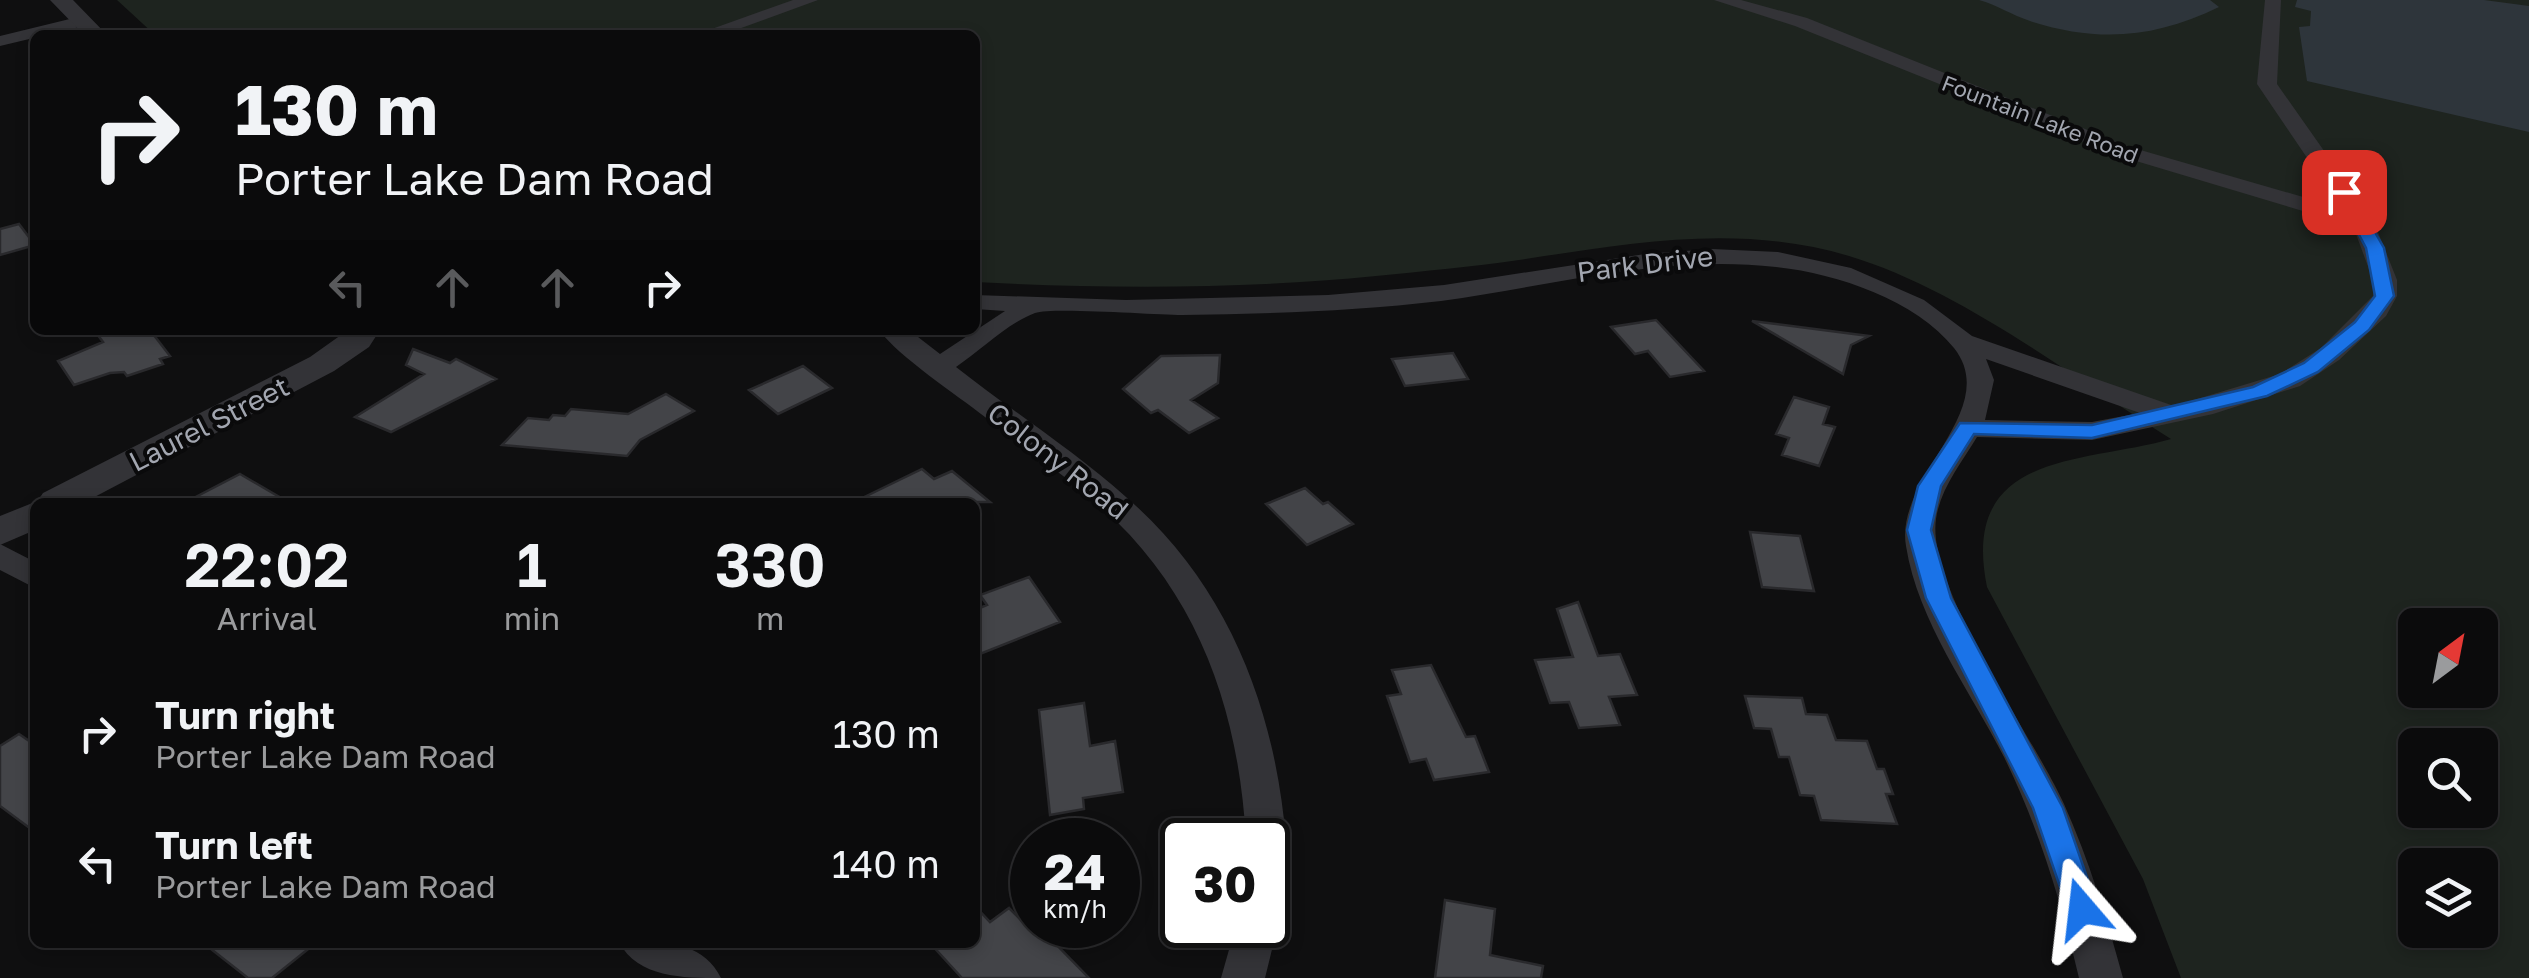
<!DOCTYPE html>
<style>
:root{--surface:#0b0b0c;--page:#19191a;--text:#f1f3f6;--muted:#9a9b9d;--line:#2b2b2d}
body{margin:0;font-family:"Golos Text",sans-serif;background:var(--page);color:var(--text);height:100vh;display:flex;flex-direction:column;font-size:38px;white-space:nowrap}
*{box-sizing:border-box;margin:0}
p{font-size:32px;color:var(--muted)}
.icon{flex:none;width:55px;height:55px;fill:none;stroke:currentColor;stroke-width:2;stroke-linecap:round;stroke-linejoin:round}
.map{position:relative;flex:1;overflow:hidden}
.panel{position:absolute;left:30px;top:498px;width:950px;height:450px;display:flex;flex-direction:column;background:var(--surface);border-radius:15px;box-shadow:0 5px 15px #0003,0 0 0 2px var(--line)}
.panel>*{flex:none}
.guide{position:absolute;left:30px;top:30px;width:950px;height:305px;border-radius:15px;box-shadow:0 5px 15px #0003,0 0 0 2px var(--line);background:#0b0b0c;color:var(--text);overflow:hidden}
.needle{width:65px;rotate:32deg}
.controls{position:absolute;left:2398px;top:608px;display:grid;gap:20px}
.controls a{display:grid;place-items:center;width:100px;height:100px;border-radius:15px;background:var(--surface);box-shadow:0 5px 15px #0003,0 0 0 2px var(--line);font-size:50px}
.speed{position:absolute;left:1010px;top:818px;display:flex;gap:20px;font-size:50px;font-weight:700;text-align:center}
.speed>*{display:grid;place-content:center;width:130px;height:130px;border-radius:50%;background:var(--surface);box-shadow:0 5px 15px #0003,0 0 0 2px var(--line);line-height:1}
.speed small{font-size:25px;font-weight:400}
.speed .limit{border:5px solid #111;border-radius:15px;background:#fff;color:#111}
.pin{position:absolute;display:grid;place-items:center;width:85px;height:85px;color:#fff;margin:-42px;border-radius:20px;box-shadow:0 5px 15px #0006}
.me{position:absolute;width:110px;margin:-55px;rotate:343deg;stroke-linejoin:round;filter:drop-shadow(0 0 8px #0008)}
.turn{display:flex;align-items:center;gap:35px;height:210px;padding:0 40px;font-size:45px}
.turn .icon{width:130px;height:130px;stroke-width:2.5}
.turn b{display:block;font-size:70px;line-height:85px}
.lanes{display:flex;align-items:center;height:95px;padding:0 40px;background:#0003;justify-content:center;gap:50px;direction:ltr}
.lanes .off{opacity:.35}
.eta{display:flex;justify-content:space-evenly;align-items:center;height:170px;text-align:center}
.eta b{font-size:60px;font-weight:600;line-height:70px}
ul{padding:0;list-style:none}
li{display:flex;align-items:center;gap:30px;height:130px;padding:0 40px}
li div{flex:1}
li b{display:block;font-size:38px}
li em{font-style:normal}
.map>svg:first-child{display:block}
.green{fill:#1e241f;fill-rule:evenodd}
.water{fill:#2e353b}
.building{fill:#434448;stroke:#29292c;stroke-width:2.5}
.lines{fill:none;stroke-linecap:round;stroke-linejoin:round}
.minor{fill:#333337;fill-rule:evenodd}
.tertiary{fill:#333337;fill-rule:evenodd}
.route{fill:#1a73e8;stroke:#114b97;stroke-width:2.5}
.labels{text-anchor:middle;stroke-width:8;stroke-linejoin:round;paint-order:stroke}
.far-street-label{font-size:22px;fill:#a2a6b0;stroke:#0a0a0b}
.street-label{font-size:28px;fill:#a2a6b0;stroke:#0a0a0b}
</style>
<div class="map">
<svg width="2529" height="978" viewBox="0 0 2529 978">
<rect width="100%" height="100%" fill="#0f0f10"/>
<path class="green" d="M 117,0 L 2529,0 L 2529,978 L 2181,978 L 2143,879 L 1987,587 C 1959,450 2084,464 2171,439 C 2073,377 1959,289 1849,256 C 1738,223 1631,243 1519,260 C 1472,267 1424,271 1376,276 C 1244,289 1108,289 975,282 L 975,35 L 155,35 ZM 2415,625 L 2480,625 L 2480,690 L 2415,690 ZM 2415,745 L 2480,745 L 2480,810 L 2415,810 ZM 2415,865 L 2480,865 L 2480,930 L 2415,930 Z"/>
<path class="water" d="M 1979,0 L 2210,0 L 2219,7 C 2155,38 2099,43 2030,21 C 2012,15 1997,5 1979,0 Z
M 2297,0 L 2484,0 L 2529,6 L 2529,132 L 2307,81 L 2299,27 L 2310,26 L 2311,11 L 2295,7 Z"/>
<path class="building" d="M 19,224 L 35,245 L 0,255 L 0,229 Z
M 1656,320 L 1704,371 L 1670,377 L 1648,351 L 1635,354 L 1611,327 Z
M 1752,321 L 1869,336 L 1851,345 L 1843,374 Z
M 94,330 L 150,330 L 170,356 L 160,359 L 163,364 L 127,376 L 124,372 L 110,373 L 74,385 L 58,361 L 103,342 Z
M 413,349 L 450,363 L 456,359 L 496,379 L 391,432 L 355,417 L 424,374 L 406,365 Z
M 1453,353 L 1468,379 L 1405,386 L 1392,359 Z
M 1220,355 L 1218,383 L 1191,400 L 1218,418 L 1189,433 L 1158,410 L 1151,413 L 1123,389 L 1161,356 Z
M 803,366 L 832,388 L 778,414 L 749,390 Z
M 666,394 L 694,411 L 640,440 L 627,456 L 502,445 L 528,418 L 549,420 L 553,415 L 565,416 L 571,409 L 628,414 Z
M 1794,397 L 1829,407 L 1823,424 L 1835,427 L 1819,466 L 1782,455 L 1789,438 L 1776,434 Z
M 922,469 L 934,479 L 952,471 L 990,502 L 854,502 Z
M 240,474 L 288,502 L 186,502 Z
M 1305,488 L 1323,504 L 1328,502 L 1353,524 L 1307,545 L 1266,504 Z
M 1750,532 L 1800,536 L 1814,591 L 1762,587 Z
M 1029,577 L 1060,622 L 975,656 L 975,610 L 987,605 L 980,595 Z
M 1578,602 L 1598,656 L 1620,654 L 1637,695 L 1609,697 L 1620,725 L 1579,728 L 1569,702 L 1550,703 L 1535,660 L 1573,657 L 1557,609 Z
M 1431,665 L 1466,737 L 1475,736 L 1489,772 L 1434,780 L 1426,759 L 1410,762 L 1387,696 L 1401,694 L 1392,670 Z
M 1745,696 L 1802,698 L 1806,714 L 1827,715 L 1836,740 L 1867,741 L 1877,769 L 1884,769 L 1893,794 L 1886,794 L 1897,824 L 1821,820 L 1814,796 L 1800,795 L 1789,757 L 1779,757 L 1771,729 L 1754,728 Z
M 1084,703 L 1090,746 L 1115,741 L 1123,792 L 1083,798 L 1084,809 L 1050,815 L 1039,710 Z
M 19,734 L 35,745 L 35,832 L 0,806 L 0,746 Z
M 1445,900 L 1495,909 L 1490,955 L 1543,966 L 1541,978 L 1435,978 Z
M 975,906 L 990,922 L 1009,908 L 1036,935 L 1042,930 L 1089,978 L 962,978 L 929,942 L 975,942 Z
M 202,942 L 317,942 L 272,978 L 248,978 Z"/>
<g class="lines">
<path class="minor" d="M 793,0 L 818,0 L 722,35 L 695,35 Z
M 1714,0 L 1741,0 L 1807,18 L 2130,147 L 2341,208 L 2257,84 L 2265,0 L 2281,0 L 2277,84 L 2374,222 L 2397,280 L 2397,296 L 2386,316 L 2339,360 L 2300,386 L 2213,414 L 2092,440 L 1977,437 C 1962,462 1940,489 1936,519 C 1926,587 2033,736 2064,804 C 2089,860 2107,919 2123,978 L 2079,978 C 2061,902 2039,828 2004,757 C 1970,690 1918,622 1906,546 C 1894,477 2003,410 1954,348 C 1916,300 1835,273 1776,267 C 1663,254 1552,286 1441,301 C 1355,311 1269,314 1182,315 C 1155,315 1053,307 1035,313 C 1008,323 980,351 956,367 C 1012,411 1073,450 1126,497 C 1228,585 1275,708 1286,840 L 1280,852 L 1268,856 L 1268,840 L 1246,840 C 1239,712 1199,593 1100,506 C 1064,474 1023,448 985,417 C 957,395 899,357 879,330 L 909,330 L 940,354 L 1005,311 L 975,309 L 975,295 L 1126,300 L 1328,295 L 1444,285 L 1645,254 L 1712,249 L 1778,252 L 1851,268 L 1924,300 L 1972,336 L 2174,406 L 2280,374 L 2321,348 L 2373,296 L 2373,280 L 2353,226 L 2116,155 L 1795,26 ZM 1986,359 L 2140,413 L 2092,422 L 1985,420 L 1994,380 Z
M 82,16 L 88,17 L 88,25 L 0,46 L 0,36 Z
M 0,544 L 35,562 L 35,588 L 0,570 Z
M 1268,911 L 1278,925 L 1265,978 L 1221,978 L 1236,925 L 1268,925 Z
M 619,942 C 657,942 702,938 721,978 C 683,978 638,978 619,942 Z"/>
<path class="tertiary" d="M 50,0 L 73,0 L 107,35 L 84,35 Z
M 348,330 L 380,330 L 369,347 L 334,371 L 85,502 L 35,502 L 35,530 L 0,545 L 0,516 L 35,502 L 37,502 L 43,493 L 310,357 Z"/>
</g>
<path class="route" d="M 2344,186 L 2352,192 L 2384,248 L 2394,296 L 2369,330 L 2318,372 L 2267,396 L 2092,438 L 1974,434 L 1941,486 L 1931,530 L 1951,598 L 2063,808 L 2098,909 L 2093,919 L 2082,923 L 2071,919 L 2033,808 L 1926,598 L 1907,530 L 1918,486 L 1960,423 L 2092,425 L 2253,387 L 2304,363 L 2355,322 L 2375,296 L 2366,248 L 2336,192 Z"/>
<g class="labels">
<g class="far-street-label">
<text transform="translate(2040 119) rotate(21)" y="8">Fountain Lake Road</text>
</g>
<g class="street-label">
<text transform="translate(1645 264) rotate(-7)" y="10">Park Drive</text>
<text transform="translate(209 424) rotate(-27)" y="10">Laurel Street</text>
<text transform="translate(1058 461) rotate(38)" y="10">Colony Road</text>
</g>
</g>
</svg>
<div class="controls">
<a><svg class="needle" viewBox="-14 -14 28 28"><path d="M0-13l5 13h-10z" fill="#e53935"/><path d="M0 13l5-13h-10z" fill="#9a9b9d"/></svg></a>
<a><svg class="icon" aria-label="search" viewBox="0 0 24 24"><circle cx="10" cy="10" r="6"/><path d="M15 15l6 6"/></svg></a>
<a><svg class="icon" aria-label="layers" viewBox="0 0 24 24"><path d="M12 4l9 5-9 5-9-5zM3 14l9 5 9-5"/></svg></a>
</div>
<div class="speed"><div>24<small>km/h</small></div><div class="limit">30</div></div>
<div class="pin" style="left:2344px;top:192px;background:#d93025"><svg class="icon" aria-label="arrive" viewBox="0 0 24 24"><path d="M6 21V4h12l-3 4 3 4H6"/></svg></div>
<svg class="me" style="left:2082px;top:909px" viewBox="-20 -20 40 40"><path d="M0-17L14 15 0 8-14 15z" fill="#1a73e8" stroke="#fff" stroke-width="4"/></svg>
<div class="guide">
<div class="turn"><svg class="icon" aria-label="right" viewBox="0 0 24 24"><path d="M7 20v-9h11M14 6l5 5-5 5"/></svg><div><b>130 m</b>Porter Lake Dam Road</div></div>
<div class="lanes"><svg class="icon off" aria-label="left" viewBox="0 0 24 24"><path d="M17 20v-9H6M10 6l-5 5 5 5"/></svg><svg class="icon off" aria-label="ahead" viewBox="0 0 24 24"><path d="M12 20V5M6 11l6-6 6 6"/></svg><svg class="icon off" aria-label="ahead" viewBox="0 0 24 24"><path d="M12 20V5M6 11l6-6 6 6"/></svg><svg class="icon" aria-label="right" viewBox="0 0 24 24"><path d="M7 20v-9h11M14 6l5 5-5 5"/></svg></div>
</div>
<section class="panel">
<div class="eta">
<div><b>22:02</b><p>Arrival</p></div>
<div><b>1</b><p>min</p></div>
<div><b>330</b><p>m</p></div>
</div>
<ul>
<li><svg class="icon" aria-label="right" viewBox="0 0 24 24"><path d="M7 20v-9h11M14 6l5 5-5 5"/></svg><div><b>Turn right</b><p>Porter Lake Dam Road</p></div><em>130 m</em></li>
<li><svg class="icon" aria-label="left" viewBox="0 0 24 24"><path d="M17 20v-9H6M10 6l-5 5 5 5"/></svg><div><b>Turn left</b><p>Porter Lake Dam Road</p></div><em>140 m</em></li>
</ul>
</section>
</div>
